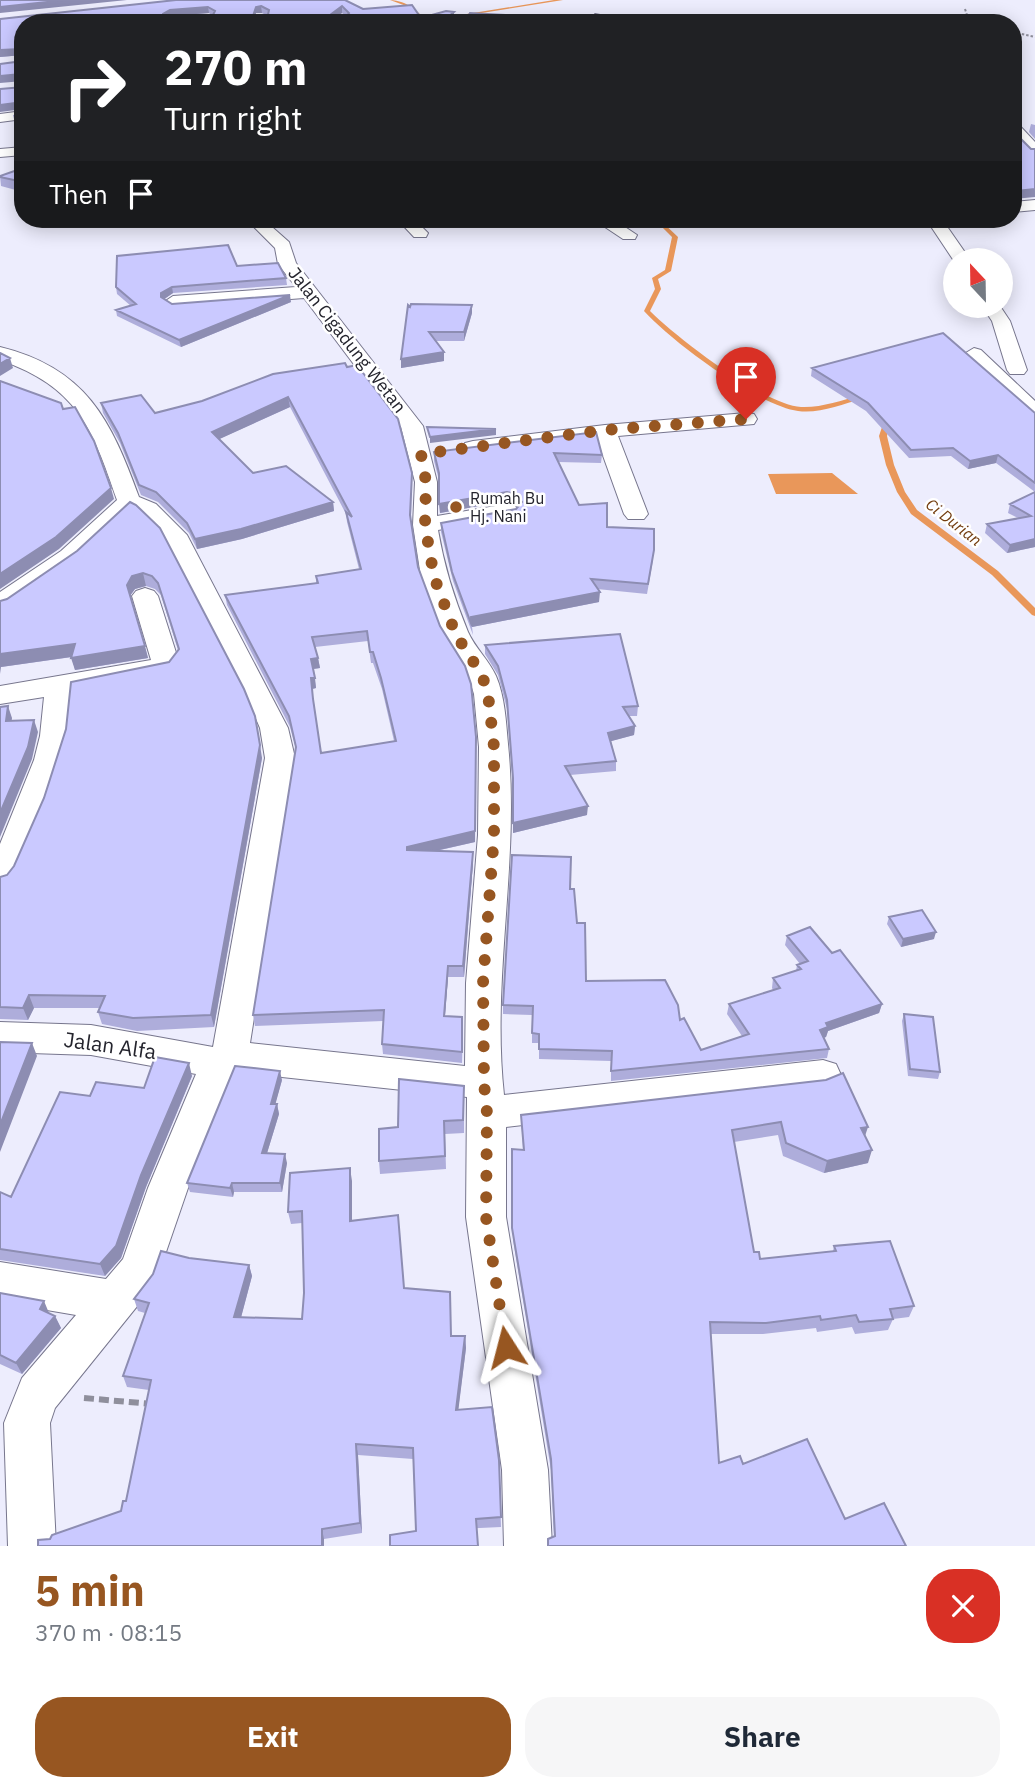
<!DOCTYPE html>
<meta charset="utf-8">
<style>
:root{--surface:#fff;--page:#f6f6f7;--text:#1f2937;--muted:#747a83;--accent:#975621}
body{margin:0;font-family:"IBM Plex Sans",sans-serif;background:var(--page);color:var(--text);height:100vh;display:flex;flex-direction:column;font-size:26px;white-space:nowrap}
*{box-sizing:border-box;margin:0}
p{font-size:23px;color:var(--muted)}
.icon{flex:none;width:38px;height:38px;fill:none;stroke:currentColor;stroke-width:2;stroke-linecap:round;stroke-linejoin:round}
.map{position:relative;height:1546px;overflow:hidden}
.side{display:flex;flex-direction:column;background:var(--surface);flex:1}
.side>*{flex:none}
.guide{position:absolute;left:14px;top:14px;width:1008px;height:214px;border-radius:28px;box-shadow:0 4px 18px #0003;background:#202124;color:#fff;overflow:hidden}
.needle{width:46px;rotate:338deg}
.tools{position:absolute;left:943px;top:248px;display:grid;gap:14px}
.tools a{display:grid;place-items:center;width:70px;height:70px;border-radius:50%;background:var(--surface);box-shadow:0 4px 18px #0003;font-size:35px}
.pin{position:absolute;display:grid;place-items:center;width:60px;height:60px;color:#fff;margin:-72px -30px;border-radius:50% 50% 50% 0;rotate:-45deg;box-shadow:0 0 7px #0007}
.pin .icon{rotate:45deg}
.me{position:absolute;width:77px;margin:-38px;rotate:351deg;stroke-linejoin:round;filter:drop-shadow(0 0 5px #0008)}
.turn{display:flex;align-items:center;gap:24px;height:147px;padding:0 35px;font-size:32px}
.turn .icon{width:91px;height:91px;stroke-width:2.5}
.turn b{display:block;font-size:49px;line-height:60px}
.then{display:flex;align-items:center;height:66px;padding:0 35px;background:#0003;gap:14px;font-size:26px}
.round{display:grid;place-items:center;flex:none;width:74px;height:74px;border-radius:28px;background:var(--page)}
.headline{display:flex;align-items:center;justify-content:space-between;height:119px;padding:0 35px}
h1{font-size:42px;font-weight:700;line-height:52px;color:var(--accent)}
.primary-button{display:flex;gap:14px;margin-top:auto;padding:14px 35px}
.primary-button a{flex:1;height:80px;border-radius:28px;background:var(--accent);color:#fff;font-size:28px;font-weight:700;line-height:80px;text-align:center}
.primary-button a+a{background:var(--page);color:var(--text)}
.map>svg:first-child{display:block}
.water{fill:#e9975a}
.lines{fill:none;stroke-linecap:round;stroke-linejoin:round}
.stream{fill:#e9975a;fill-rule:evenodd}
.street-casing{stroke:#77768d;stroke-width:2}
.path-far1{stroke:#8f8f9c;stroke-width:2;stroke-dasharray:2.5 2;stroke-linecap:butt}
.path{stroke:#8f8f9c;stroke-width:6;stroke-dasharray:10 5;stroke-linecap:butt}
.street{fill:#fff;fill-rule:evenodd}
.wall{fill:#aeaddb;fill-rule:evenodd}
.shaded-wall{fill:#8d8db2}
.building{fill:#cac9ff;stroke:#8d8db2;stroke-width:2;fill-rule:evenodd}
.route{stroke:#975621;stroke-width:12;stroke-dasharray:0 21.6}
.poi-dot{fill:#975621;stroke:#fff;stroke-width:2.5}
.labels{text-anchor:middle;stroke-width:5;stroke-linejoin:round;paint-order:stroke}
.far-poi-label{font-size:16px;fill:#24242d;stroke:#fff;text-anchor:start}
.far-water-label{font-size:16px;font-style:italic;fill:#733d10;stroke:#fff}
.street-label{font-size:18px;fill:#24242d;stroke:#fff}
.near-street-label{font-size:21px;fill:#24242d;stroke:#fff}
</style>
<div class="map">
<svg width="1035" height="1546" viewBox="0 0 1035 1546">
<rect width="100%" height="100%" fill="#ededfd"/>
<path class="water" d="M 832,473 L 858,494 L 776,494 L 768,474 Z"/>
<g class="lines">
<path class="stream" d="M 390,0 C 408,1 417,11 429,23 L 425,23 L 409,7 Z
M 554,0 L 563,0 L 444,19 L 442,18 Z
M 647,219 C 660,219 669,228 678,237 L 671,271 L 658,279 L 661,289 L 650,311 C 677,338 764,405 801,407 C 821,408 841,400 860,396 L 863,398 L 862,399 C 842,404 819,414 798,411 C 758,406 671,341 644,311 L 655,289 L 652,278 L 665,270 L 672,237 L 662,227 Z
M 888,416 L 891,418 L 887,436 L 894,465 L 905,492 L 917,510 L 998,571 L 1035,608 L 1035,616 L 1032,615 L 992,575 L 911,514 L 897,492 L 886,465 L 879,436 L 885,418 Z"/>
<g class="street-casing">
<path id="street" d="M 595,14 L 605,16 L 600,23 L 588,23 Z
M 23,111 L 23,119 L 0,122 L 0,114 Z
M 1013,125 L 1020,126 L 1035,142 L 1035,155 L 1030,154 L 1013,136 Z
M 23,147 L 23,155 L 0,157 L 0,149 Z
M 1035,200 L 1035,210 L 1013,212 L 1013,202 Z
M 246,219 L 263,219 L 289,242 L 296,263 L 423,426 L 437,482 L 437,516 L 507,504 L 515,506 L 519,511 L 515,516 L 507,518 L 438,530 C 444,566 454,598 468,632 C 475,648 489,660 496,676 C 505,697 506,722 508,744 C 520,861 491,978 504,1095 L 823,1060 L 836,1064 L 841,1075 L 836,1086 L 823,1090 L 506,1127 L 506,1217 L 548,1470 L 552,1546 L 504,1546 L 502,1470 L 466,1217 L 467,1097 L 235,1072 L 188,1188 L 155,1284 L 55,1408 L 50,1423 L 56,1546 L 8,1546 L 4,1423 L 22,1378 L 76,1315 L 0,1302 L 0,1262 L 106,1279 L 123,1259 L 148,1188 L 196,1074 L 91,1055 L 0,1052 L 0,1022 L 91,1025 L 213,1047 L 265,758 L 260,728 L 248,700 L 165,538 L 140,514 L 132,511 L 79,561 L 9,609 L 0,612 L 0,592 L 61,551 L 117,500 C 92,427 77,387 0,360 L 0,347 C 86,368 111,420 139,497 L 156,504 L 187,535 L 288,728 L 295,758 L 250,1043 L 465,1066 L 466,983 L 478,835 L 479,747 L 474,694 L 468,675 L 443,635 L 421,577 L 413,525 L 415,482 L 401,427 L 304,298 L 173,308 L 164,302 L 173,296 L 296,287 L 278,264 L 275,248 Z
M 397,219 L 414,219 L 428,233 L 426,237 L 414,237 Z
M 593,219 L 613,219 L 637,235 L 635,239 L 623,239 Z
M 933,219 L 955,219 L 946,225 L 971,261 L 956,261 L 956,264 L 930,225 Z
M 982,306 L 1000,306 L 1010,321 L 1027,370 L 1024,374 L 1010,374 L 1007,370 L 992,321 Z
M 974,348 L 981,350 L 1035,401 L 1035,418 L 1028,416 L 967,358 L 964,354 Z
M 746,413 L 754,414 L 757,419 L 754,424 L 618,436 L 648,514 L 644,519 L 628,519 L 624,514 L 597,439 L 473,455 L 465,453 L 462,448 L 465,443 L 473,441 L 605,425 Z
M 145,588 L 154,591 L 158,596 L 179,662 L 171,672 L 72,692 C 71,759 44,818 16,877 L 11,885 L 0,889 L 0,844 L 34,760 L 40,736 L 44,697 L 0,704 L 0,686 L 151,660 L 132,596 L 136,591 Z"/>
</g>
<path class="path-far1" d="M 965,9 L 967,15 L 980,23
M 1013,32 L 1035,37"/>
<path class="path" d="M 84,1398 L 152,1404"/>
<use href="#street" class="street"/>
</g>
<path class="wall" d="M 345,0 L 363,9 L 421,18 L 454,12 L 454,18 L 453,19 L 637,23 L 337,23 L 336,19 L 344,19 L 346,16 L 342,13 L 332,19 L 23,23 L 23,55 L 0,57 L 0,19 ZM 209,13 L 213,16 L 212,17 L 168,18 L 171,16 ZM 256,13 L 262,13 L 268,16 L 267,19 L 255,19 Z
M 23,113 L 23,123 L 15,123 L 13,115 Z
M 1031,124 L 1035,125 L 1035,139 L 1029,132 Z
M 23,168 L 23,192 L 1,186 L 0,176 Z
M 237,266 L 286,278 L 287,285 L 173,293 L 164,299 L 172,304 L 291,302 L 181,347 L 117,316 L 116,310 L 131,306 L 117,294 L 116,287 Z
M 472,305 L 472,313 L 464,341 L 435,341 L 444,361 L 401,368 L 401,359 L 410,307 Z
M 347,367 L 412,473 L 411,520 L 418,567 L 475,842 L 436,851 L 473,852 L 473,863 L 464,977 L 448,977 L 445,1016 L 463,1028 L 462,1063 L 383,1054 L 382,1044 L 383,1021 L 255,1026 L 253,1015 L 296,749 L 290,727 L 227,605 L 225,595 L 316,583 L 316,576 L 359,569 L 347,522 L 346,514 L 290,407 L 219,439 L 253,473 L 333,502 L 334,511 L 242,539 L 197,549 L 189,533 L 158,502 L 141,495 L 120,443 L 103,413 L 101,403 L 155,413 ZM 368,641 L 371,663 L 373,663 L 382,689 L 394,741 L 321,753 L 312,689 L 316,688 L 313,669 L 320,668 L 318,658 L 315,647 Z
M 812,368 L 1035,413 L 1035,547 L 1007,553 L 985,533 L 987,524 L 1018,518 L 1008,513 L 1010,504 L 1035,492 L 996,463 L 968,469 L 951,456 L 909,458 L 866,411 L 811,376 Z
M 596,432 L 602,455 L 601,463 L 558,462 L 579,505 L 607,527 L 653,560 L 647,594 L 597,589 L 599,602 L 472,627 L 473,635 L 453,581 L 441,532 L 441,523 L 516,509 L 518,506 L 516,503 L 507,501 L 440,513 L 439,480 L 434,461 L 434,452 Z
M 130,502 L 262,758 L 214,1027 L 137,1031 L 102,1024 L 98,1012 L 99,1008 L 34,1008 L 28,1020 L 0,1019 L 0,877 L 7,875 L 178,650 L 161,595 L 155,589 L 146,586 L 135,589 L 130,596 L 148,658 L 75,670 L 72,657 L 1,667 L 7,599 L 77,551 Z
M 485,645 L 638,706 L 637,716 L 629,716 L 635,726 L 634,735 L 611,741 L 616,761 L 616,771 L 570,775 L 587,815 L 513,833 L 513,787 L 507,709 L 498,675 L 485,654 Z
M 570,889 L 586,981 L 680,1020 L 701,1050 L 742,1036 L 727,1014 L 729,1004 L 773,990 L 772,988 L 773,978 L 796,971 L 797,965 L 800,964 L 785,945 L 787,936 L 832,953 L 882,1004 L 879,1013 L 828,1031 L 826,1037 L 824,1038 L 829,1049 L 827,1058 L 611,1081 L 611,1061 L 539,1059 L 539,1043 L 532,1043 L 532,1015 L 503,1014 L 503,1005 Z
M 889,917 L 934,939 L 901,947 L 887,924 Z
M 904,1014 L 940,1072 L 938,1079 L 908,1076 L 902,1021 Z
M 192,1076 L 146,1187 L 121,1258 L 105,1276 L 0,1260 L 0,1192 L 11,1197 L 90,1096 L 144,1088 Z
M 282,1080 L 275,1104 L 277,1104 L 279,1114 L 267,1153 L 287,1163 L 282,1192 L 234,1192 L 233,1197 L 190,1192 L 187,1183 Z
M 826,1080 L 865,1137 L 868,1163 L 824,1173 L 783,1156 L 778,1135 L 734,1142 L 754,1252 L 760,1259 L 833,1251 L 834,1246 L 914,1306 L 909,1317 L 893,1319 L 888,1330 L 855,1334 L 852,1327 L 817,1332 L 816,1328 L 763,1334 L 711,1334 L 719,1463 L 743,1464 L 845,1519 L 906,1546 L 547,1546 L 548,1539 L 554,1536 L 551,1470 L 513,1240 L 512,1149 L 523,1150 L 521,1115 Z
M 464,1086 L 464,1133 L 445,1134 L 446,1169 L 380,1174 L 379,1161 L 398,1127 Z
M 352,1181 L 352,1221 L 404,1288 L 452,1336 L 465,1336 L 466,1348 L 458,1410 L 499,1460 L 501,1527 L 416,1531 L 413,1459 L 358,1455 L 362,1533 L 324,1539 L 50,1539 L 121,1511 L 126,1501 L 149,1390 L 127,1387 L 123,1376 L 145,1313 L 138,1311 L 134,1299 L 189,1258 L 249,1265 L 252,1276 L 241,1317 L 302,1319 L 304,1293 L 302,1223 L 291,1224 L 288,1212 Z
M 0,1293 L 55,1316 L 61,1328 L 22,1374 L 0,1364 Z"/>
<path class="shaded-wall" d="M 66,0 L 127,0 L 0,13 L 0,7 Z
M 261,6 L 262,13 L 256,13 L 253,23 L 252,19 L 256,7 Z
M 342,6 L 342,13 L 332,19 L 333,23 L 307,23 L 307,21 L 330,15 Z
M 208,7 L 209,13 L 171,16 L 164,21 L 163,23 L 163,14 L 170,10 Z
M 454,12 L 454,18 L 449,23 L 449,16 Z
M 21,49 L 23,55 L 0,57 L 0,50 Z
M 21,74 L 23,81 L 0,83 L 0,76 Z
M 23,102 L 23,109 L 0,112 L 0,105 Z
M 1035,189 L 1035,197 L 1013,199 L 1013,193 L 1015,191 Z
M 172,287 L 173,293 L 163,300 L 163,304 L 161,293 Z
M 290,295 L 291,302 L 181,347 L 179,340 Z
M 472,305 L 472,313 L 464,341 L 464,332 Z
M 444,352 L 444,361 L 401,368 L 401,359 Z
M 10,358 L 13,368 L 0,376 L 0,364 Z
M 288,397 L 290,407 L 213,442 L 212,432 Z
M 496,429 L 496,435 L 430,443 L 430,437 Z
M 998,455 L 996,463 L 968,469 L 970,461 Z
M 111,488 L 114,499 L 59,549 L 0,589 L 0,574 Z
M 507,492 L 507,501 L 440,513 L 439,504 Z
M 333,502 L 334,511 L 242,539 L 197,549 L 195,539 Z
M 1035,539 L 1035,547 L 1007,553 L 1010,545 Z
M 143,573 L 146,586 L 135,589 L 129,597 L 127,585 L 132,576 Z
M 600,592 L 599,602 L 472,627 L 471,623 L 471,617 Z
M 75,644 L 78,656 L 1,667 L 0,674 L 0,654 Z
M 145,646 L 148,658 L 75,670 L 71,658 Z
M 318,658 L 320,668 L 313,669 L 311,659 Z
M 311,678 L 315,678 L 316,688 L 312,689 Z
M 8,706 L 12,718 L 10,734 L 6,721 Z
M 34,720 L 38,732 L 32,759 L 0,837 L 0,813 Z
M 635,726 L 634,735 L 608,742 L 608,733 Z
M 260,745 L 262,758 L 214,1027 L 211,1015 Z
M 476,747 L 475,842 L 408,857 L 407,847 Z
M 588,806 L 587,815 L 513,833 L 513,823 Z
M 473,852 L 473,863 L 464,977 L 463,966 Z
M 936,932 L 934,939 L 901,947 L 903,939 Z
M 448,966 L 448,977 L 444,1027 L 444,1016 Z
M 29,995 L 34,1008 L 28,1020 L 23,1008 Z
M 882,1004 L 879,1013 L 828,1031 L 826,1037 L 818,1039 L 820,1030 L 826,1023 Z
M 32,1043 L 37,1056 L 0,1152 L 0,1125 Z
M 189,1063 L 192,1076 L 146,1187 L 121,1258 L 105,1276 L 100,1264 L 141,1175 Z
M 280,1071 L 282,1080 L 273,1113 L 271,1104 Z
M 277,1104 L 279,1114 L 264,1163 L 262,1153 Z
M 868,1127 L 864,1139 L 861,1128 Z
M 872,1150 L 868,1163 L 824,1173 L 827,1161 Z
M 285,1154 L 287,1163 L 282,1192 L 280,1183 Z
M 350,1168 L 352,1181 L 352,1233 L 350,1221 Z
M 232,1183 L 234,1192 L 233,1197 L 230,1188 Z
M 249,1265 L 252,1276 L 238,1329 L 234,1317 Z
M 44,1301 L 49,1313 L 40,1309 Z
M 55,1316 L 61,1328 L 22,1374 L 16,1363 Z
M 465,1336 L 466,1348 L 457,1421 L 456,1410 Z
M 356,1444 L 358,1455 L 362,1533 L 360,1523 Z
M 322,1529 L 324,1539 L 324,1546 L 322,1546 Z"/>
<path class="building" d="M 0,0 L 66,0 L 0,7 Z
M 176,0 L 345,0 L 363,9 L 412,5 L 421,18 L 446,11 L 454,12 L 449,16 L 452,19 L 466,19 L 470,13 L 635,22 L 637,23 L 340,23 L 336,19 L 344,19 L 349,13 L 342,6 L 330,15 L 332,19 L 307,21 L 307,23 L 23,23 L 23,50 L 21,49 L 0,50 L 0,19 ZM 261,6 L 269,10 L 267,19 L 252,19 L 256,7 ZM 208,7 L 215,11 L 212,17 L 162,18 L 163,14 L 170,10 Z
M 23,61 L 23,76 L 21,74 L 0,76 L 0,64 Z
M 23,87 L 23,102 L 0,105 L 0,89 Z
M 1013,131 L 1031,149 L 1035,149 L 1035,189 L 1015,191 L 1013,193 Z
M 23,168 L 23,182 L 0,177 L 0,176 Z
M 228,245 L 237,266 L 278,263 L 286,278 L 172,287 L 161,293 L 161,297 L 172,304 L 290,295 L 179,340 L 116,310 L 136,304 L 116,287 L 117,256 Z
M 411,304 L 472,305 L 464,332 L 429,332 L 444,352 L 401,359 L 408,305 L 410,307 Z
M 943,333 L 1035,413 L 1035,483 L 998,455 L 970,461 L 953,448 L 911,450 L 868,403 L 812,368 Z
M 0,353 L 10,358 L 0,364 Z
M 345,363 L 347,367 L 357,365 L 398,419 L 412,473 L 410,515 L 418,567 L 440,626 L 465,666 L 471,684 L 476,737 L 475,831 L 407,847 L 407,850 L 473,852 L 463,966 L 448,966 L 444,1016 L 462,1017 L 462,1052 L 382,1044 L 384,1010 L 253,1015 L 296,747 L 289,716 L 225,595 L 318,583 L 316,576 L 361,569 L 346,512 L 352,517 L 288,397 L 212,432 L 253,473 L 286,466 L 333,502 L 241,529 L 195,539 L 187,523 L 156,492 L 139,485 L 118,433 L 101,403 L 141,395 L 155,413 L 202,401 L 273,374 ZM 367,631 L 370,652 L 373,652 L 381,678 L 396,741 L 321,753 L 313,699 L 311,678 L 315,678 L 311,659 L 318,658 L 312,637 Z
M 0,381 L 61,403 L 63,409 L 75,407 L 94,441 L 111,488 L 56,537 L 0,574 Z
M 427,427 L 496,429 L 430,437 Z
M 596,432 L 602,455 L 554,453 L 579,505 L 607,503 L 607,527 L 654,529 L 654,550 L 648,584 L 591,579 L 600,592 L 471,617 L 472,626 L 452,572 L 441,523 L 516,509 L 522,502 L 516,494 L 507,492 L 439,504 L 439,473 L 434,452 Z
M 1035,492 L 1035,539 L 1010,545 L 987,524 L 1031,516 L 1010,504 Z
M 130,502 L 136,505 L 160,528 L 244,689 L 255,716 L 260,745 L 211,1015 L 133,1018 L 98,1012 L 105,996 L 29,995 L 23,1008 L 0,1007 L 0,877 L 7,875 L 14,866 L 44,798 L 66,729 L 71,682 L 169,662 L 179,649 L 158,583 L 152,576 L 143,573 L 132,576 L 127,585 L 145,646 L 71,658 L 75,644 L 0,654 L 0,601 L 7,599 L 77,551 Z
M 620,634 L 638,706 L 623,707 L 635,726 L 608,733 L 616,761 L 565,766 L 588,806 L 513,823 L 513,778 L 507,700 L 498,666 L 485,645 Z
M 8,706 L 6,721 L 34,720 L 28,747 L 0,813 L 0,707 Z
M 512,855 L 571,857 L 570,889 L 574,889 L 577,923 L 585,923 L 586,981 L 665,980 L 678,1005 L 680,1020 L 684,1018 L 701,1050 L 749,1034 L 729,1004 L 780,988 L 773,978 L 801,969 L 797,965 L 808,961 L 787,936 L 810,927 L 832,953 L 840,950 L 882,1004 L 826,1023 L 828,1027 L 820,1030 L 829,1049 L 611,1071 L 612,1051 L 539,1049 L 539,1034 L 532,1033 L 533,1006 L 503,1005 Z
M 922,910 L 936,932 L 903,939 L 889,917 Z
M 904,1014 L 933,1017 L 940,1072 L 910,1069 Z
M 0,1042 L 32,1043 L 0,1125 Z
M 155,1057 L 189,1063 L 141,1175 L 116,1246 L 100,1264 L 0,1249 L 0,1192 L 11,1197 L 60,1092 L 90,1096 L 96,1082 L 144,1088 Z
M 235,1066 L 280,1071 L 271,1104 L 277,1104 L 262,1153 L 285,1154 L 280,1183 L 232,1183 L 230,1188 L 187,1183 Z
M 843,1073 L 868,1127 L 861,1128 L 872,1150 L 827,1161 L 786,1143 L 781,1122 L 732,1130 L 754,1252 L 759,1252 L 760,1259 L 836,1251 L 834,1246 L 890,1241 L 914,1306 L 890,1309 L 893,1319 L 859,1322 L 856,1315 L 821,1320 L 820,1316 L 766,1323 L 710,1322 L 719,1463 L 740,1456 L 743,1464 L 807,1439 L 845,1519 L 884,1503 L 906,1546 L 548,1546 L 548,1539 L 555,1536 L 551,1459 L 512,1228 L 512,1149 L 524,1150 L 521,1115 L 826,1080 Z
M 399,1079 L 464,1086 L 463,1120 L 444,1121 L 445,1156 L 379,1161 L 379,1129 L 398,1127 Z
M 350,1168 L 350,1221 L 398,1215 L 404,1288 L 450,1292 L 451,1336 L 465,1336 L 456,1410 L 492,1407 L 499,1460 L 501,1517 L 476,1519 L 478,1546 L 390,1546 L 390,1535 L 416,1531 L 413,1448 L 356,1444 L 360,1523 L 322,1529 L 322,1546 L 38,1546 L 38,1540 L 50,1539 L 52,1535 L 121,1511 L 123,1501 L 126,1501 L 151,1380 L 123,1376 L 149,1303 L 134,1299 L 153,1274 L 161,1251 L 189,1258 L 249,1265 L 234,1317 L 302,1319 L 304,1293 L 302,1211 L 288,1212 L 290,1173 Z
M 0,1293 L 44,1301 L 40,1309 L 55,1316 L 16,1363 L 0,1355 Z"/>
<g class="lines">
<path class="route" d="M 506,1347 L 486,1217 L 487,1113 L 484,1083 L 483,983 L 494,835 L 494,747 L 488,694 L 482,675 L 456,635 L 434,577 L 425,525 L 426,482 L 421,454 L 605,430 L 746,419"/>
</g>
<circle class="poi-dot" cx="456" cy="507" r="7"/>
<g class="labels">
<g class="far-poi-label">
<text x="470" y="504">Rumah Bu<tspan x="470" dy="18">Hj. Nani</tspan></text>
</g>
<g class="far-water-label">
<text transform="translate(954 522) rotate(38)" y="6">Ci Durian</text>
</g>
<g class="street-label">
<text transform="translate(347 340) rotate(52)" y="6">Jalan Cigadung Wetan</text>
</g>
<g class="near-street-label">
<text transform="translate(110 1046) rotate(8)" y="7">Jalan Alfa</text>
</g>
</g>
</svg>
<div class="tools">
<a><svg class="needle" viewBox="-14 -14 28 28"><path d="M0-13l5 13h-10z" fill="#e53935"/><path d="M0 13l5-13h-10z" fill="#747a83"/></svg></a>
</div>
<div class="pin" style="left:746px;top:419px;background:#d93025"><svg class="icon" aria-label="arrive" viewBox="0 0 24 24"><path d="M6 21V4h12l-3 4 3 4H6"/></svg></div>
<svg class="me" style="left:506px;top:1347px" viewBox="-20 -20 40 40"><path d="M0-17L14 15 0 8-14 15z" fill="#975621" stroke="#fff" stroke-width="4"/></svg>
<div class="guide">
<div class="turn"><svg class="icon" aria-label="right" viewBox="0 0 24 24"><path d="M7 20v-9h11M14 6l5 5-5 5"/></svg><div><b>270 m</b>Turn right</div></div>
<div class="then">Then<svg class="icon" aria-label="arrive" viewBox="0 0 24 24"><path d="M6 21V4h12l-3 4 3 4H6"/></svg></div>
</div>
</div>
<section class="side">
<div class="headline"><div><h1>5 min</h1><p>370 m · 08:15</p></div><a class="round" style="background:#d93025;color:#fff"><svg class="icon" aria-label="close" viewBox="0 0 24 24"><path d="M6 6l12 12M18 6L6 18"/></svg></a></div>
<div class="primary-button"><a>Exit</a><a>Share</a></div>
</section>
